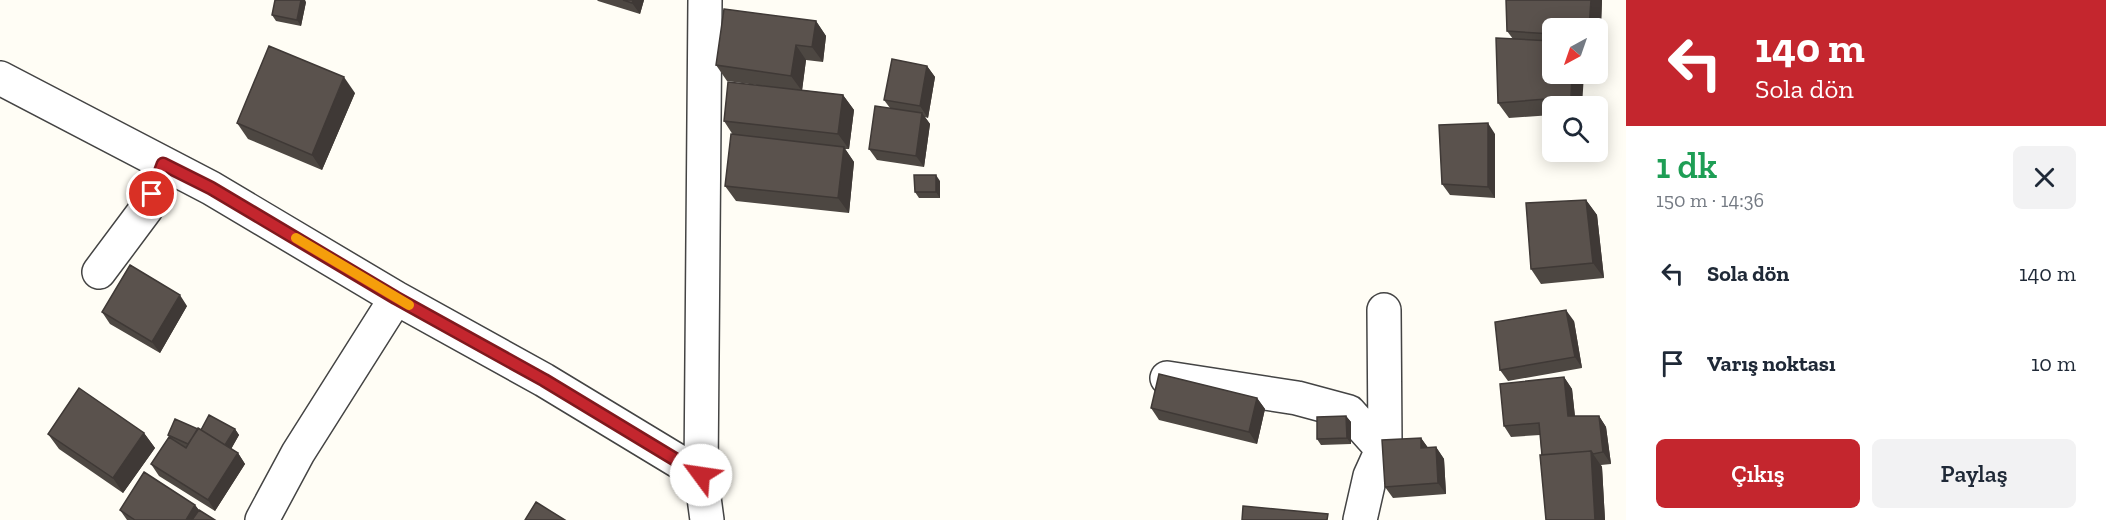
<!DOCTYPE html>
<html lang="tr">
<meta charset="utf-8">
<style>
:root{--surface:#fff;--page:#f2f2f3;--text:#1f2937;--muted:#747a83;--accent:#c4262e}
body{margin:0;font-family:"Zilla Slab",serif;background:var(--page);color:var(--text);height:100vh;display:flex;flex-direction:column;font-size:22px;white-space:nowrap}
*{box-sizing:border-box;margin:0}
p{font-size:20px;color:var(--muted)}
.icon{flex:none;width:33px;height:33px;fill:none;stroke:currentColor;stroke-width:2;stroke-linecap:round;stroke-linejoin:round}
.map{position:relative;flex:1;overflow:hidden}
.drawer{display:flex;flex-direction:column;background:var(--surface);width:480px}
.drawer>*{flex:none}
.hud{background:#c4262e;color:#fff;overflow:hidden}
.needle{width:39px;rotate:220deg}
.controls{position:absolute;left:1542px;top:18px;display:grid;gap:12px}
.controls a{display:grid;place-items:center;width:66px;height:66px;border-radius:9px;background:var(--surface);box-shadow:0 3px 15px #0003;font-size:30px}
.pin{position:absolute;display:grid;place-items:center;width:51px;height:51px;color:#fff;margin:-26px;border:3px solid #fff;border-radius:50%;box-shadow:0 2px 6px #0007}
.me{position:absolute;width:66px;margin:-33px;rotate:301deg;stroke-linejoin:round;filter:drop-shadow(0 0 4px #0008)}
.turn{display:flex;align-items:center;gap:21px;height:126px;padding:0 30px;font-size:27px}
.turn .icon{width:78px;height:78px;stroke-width:2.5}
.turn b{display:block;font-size:42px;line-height:51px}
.round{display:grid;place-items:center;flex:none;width:63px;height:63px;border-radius:9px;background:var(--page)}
.summary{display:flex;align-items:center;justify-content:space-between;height:102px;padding:0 30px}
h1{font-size:36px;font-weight:600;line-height:45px;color:#1e9e55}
.button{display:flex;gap:12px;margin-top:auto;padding:12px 30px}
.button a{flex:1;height:69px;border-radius:9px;background:var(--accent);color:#fff;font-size:24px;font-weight:600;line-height:69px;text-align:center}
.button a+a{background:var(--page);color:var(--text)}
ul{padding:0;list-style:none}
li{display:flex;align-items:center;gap:18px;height:90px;padding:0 30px}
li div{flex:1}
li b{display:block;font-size:22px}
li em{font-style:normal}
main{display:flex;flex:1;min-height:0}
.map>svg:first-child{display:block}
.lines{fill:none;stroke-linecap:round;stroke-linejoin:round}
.minor-casing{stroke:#444;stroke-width:36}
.minor{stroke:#fff;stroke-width:33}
.wall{fill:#4d4742}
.shaded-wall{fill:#3f3936}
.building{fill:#5a524d;stroke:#3f3936;stroke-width:1.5}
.route-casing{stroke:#7f191e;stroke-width:15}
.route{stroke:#c4262e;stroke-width:10}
.slow{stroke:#f59e0b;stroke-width:10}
</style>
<main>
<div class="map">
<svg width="1626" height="520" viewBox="0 0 1626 520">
<rect width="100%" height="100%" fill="#fffdf5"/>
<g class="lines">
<g class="minor-casing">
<path id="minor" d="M 705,0 L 701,475 L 707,520
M 0,78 L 211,188 L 396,298 L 544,380 L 701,475
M 99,272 L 146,209 L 163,164
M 1167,378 L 1297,398 L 1349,412 L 1382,449
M 262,520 L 298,453 L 396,298
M 1360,520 L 1370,476 L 1385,443 L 1384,310"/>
</g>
<use href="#minor" class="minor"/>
</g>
<path class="wall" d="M 597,0 L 644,0 L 640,14 L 598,1 Z
M 1506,0 L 1602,0 L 1600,51 L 1598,51 L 1598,28 L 1552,28 L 1552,74 L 1582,106 L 1552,106 L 1552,115 L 1509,118 L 1498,103 L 1513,39 L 1507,31 Z
M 306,2 L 301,26 L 276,21 L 272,15 Z
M 816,21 L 826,36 L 823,62 L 806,60 L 802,90 L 843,95 L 854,110 L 849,149 L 845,149 L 854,162 L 849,213 L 736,201 L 725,186 L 733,135 L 724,121 L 778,88 L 727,81 L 716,65 Z
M 927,66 L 935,77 L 928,118 L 925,117 L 930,124 L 924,167 L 877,160 L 869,149 L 890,108 L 884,100 Z
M 355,93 L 322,170 L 248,139 L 237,123 Z
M 1495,134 L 1495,198 L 1450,195 L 1442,184 Z
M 940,181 L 940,198 L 919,198 L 915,192 Z
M 1586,200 L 1597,215 L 1604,278 L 1541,284 L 1531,269 Z
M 187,306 L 160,353 L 110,324 L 102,312 Z
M 1574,321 L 1582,368 L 1508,381 L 1500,370 Z
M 1564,377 L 1572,389 L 1575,416 L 1599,416 L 1606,427 L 1611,464 L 1601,465 L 1602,467 L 1605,520 L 1546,520 L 1540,435 L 1511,437 L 1504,426 Z
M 1257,398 L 1265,409 L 1257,444 L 1159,420 L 1151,408 Z
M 1346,416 L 1351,422 L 1351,444 L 1321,445 L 1317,439 Z
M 235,429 L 239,435 L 231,449 L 238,453 L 245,464 L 215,511 L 159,476 L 151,464 L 170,437 L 168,435 L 201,430 Z
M 144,433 L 155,448 L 123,493 L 59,449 L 48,434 Z
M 1421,438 L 1428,448 L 1436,447 L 1444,459 L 1446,494 L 1393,498 L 1385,487 Z
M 195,505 L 199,510 L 215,520 L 127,520 L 120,510 Z"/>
<path class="shaded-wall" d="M 301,0 L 305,0 L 306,2 L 301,26 L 297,20 Z
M 633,0 L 644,0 L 640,14 L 632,3 Z
M 1591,0 L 1602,0 L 1600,51 L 1598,48 L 1598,28 L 1589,28 Z
M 816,21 L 826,36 L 823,62 L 812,47 Z
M 796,45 L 806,60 L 802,91 L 791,76 Z
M 927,66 L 935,77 L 928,118 L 920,106 Z
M 1572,74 L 1584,74 L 1582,106 L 1578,106 L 1571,97 Z
M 344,77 L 355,93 L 322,170 L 312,155 Z
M 843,95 L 854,110 L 849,149 L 838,134 Z
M 922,113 L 930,124 L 924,167 L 916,156 Z
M 1488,123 L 1495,134 L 1495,198 L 1488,187 Z
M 844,147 L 854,162 L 849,213 L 838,198 Z
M 936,175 L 940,181 L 940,198 L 936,192 Z
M 1586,200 L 1597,215 L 1604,278 L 1593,263 Z
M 180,295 L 187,306 L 160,353 L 152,342 Z
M 1566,310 L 1574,321 L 1582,368 L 1575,357 Z
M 1564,377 L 1572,389 L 1576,427 L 1568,416 Z
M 1257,398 L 1265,409 L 1257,444 L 1249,432 Z
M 1346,416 L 1351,422 L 1351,444 L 1347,438 Z
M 1599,416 L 1606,427 L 1611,464 L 1603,452 Z
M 235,429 L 239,435 L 230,451 L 225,446 Z
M 144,433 L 155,448 L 123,493 L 113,478 Z
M 1421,438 L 1429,449 L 1421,448 Z
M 1436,447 L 1444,459 L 1446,494 L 1438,483 Z
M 1591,451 L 1602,467 L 1605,520 L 1595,520 Z
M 238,453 L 245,464 L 215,511 L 208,500 Z
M 195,505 L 203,516 L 200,520 L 186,520 Z"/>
<path class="building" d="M 275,0 L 301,0 L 297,20 L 272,15 Z
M 623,0 L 633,0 L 632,3 Z
M 1506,0 L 1591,0 L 1589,28 L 1552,28 L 1552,34 L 1507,31 Z
M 724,9 L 816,21 L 812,47 L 796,45 L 791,76 L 716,65 Z
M 1496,38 L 1552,41 L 1552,74 L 1572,74 L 1571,97 L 1498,103 Z
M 269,46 L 344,77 L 312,155 L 237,123 Z
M 892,59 L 927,66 L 920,106 L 884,100 Z
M 728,82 L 843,95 L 838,134 L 724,121 Z
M 875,106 L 922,113 L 916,156 L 869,149 Z
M 1488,123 L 1488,187 L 1442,184 L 1439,125 Z
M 731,134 L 844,147 L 838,198 L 725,186 Z
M 914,175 L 936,175 L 936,192 L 915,192 Z
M 1586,200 L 1593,263 L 1531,269 L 1526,203 Z
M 130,265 L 180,295 L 152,342 L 102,312 Z
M 1566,310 L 1575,357 L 1500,370 L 1495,322 Z
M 1159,374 L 1257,398 L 1249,432 L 1151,408 Z
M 1564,377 L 1568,416 L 1599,416 L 1603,452 L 1593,454 L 1591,451 L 1542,455 L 1539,423 L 1504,426 L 1500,384 Z
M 79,388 L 144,433 L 113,478 L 48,434 Z
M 209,415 L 235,429 L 225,445 L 201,430 Z
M 1346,416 L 1347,438 L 1317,439 L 1317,417 Z
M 175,419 L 198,429 L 188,444 L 168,435 Z
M 198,428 L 238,453 L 208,500 L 151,464 L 169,437 L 186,448 Z
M 1421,438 L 1421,448 L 1436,447 L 1438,483 L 1385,487 L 1382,440 Z
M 1591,451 L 1595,520 L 1546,520 L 1540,455 Z
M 144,472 L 195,505 L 186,520 L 135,520 L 120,510 Z
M 536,502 L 565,520 L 525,520 Z
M 1243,506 L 1328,514 L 1327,520 L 1242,520 Z
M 199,510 L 215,520 L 192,520 Z"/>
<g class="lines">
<g class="route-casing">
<path id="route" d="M 152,194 L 163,164 L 211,188 L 396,298 L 544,380 L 701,475"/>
</g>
<use href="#route" class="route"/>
<path class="slow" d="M 296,238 L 409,305"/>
</g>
</svg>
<div class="controls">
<a><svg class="needle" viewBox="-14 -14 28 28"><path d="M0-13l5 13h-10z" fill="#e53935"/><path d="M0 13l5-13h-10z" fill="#747a83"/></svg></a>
<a><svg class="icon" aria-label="search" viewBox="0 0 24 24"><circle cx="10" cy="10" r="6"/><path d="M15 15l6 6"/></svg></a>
</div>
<div class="pin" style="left:152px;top:194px;background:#d93025"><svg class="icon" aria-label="arrive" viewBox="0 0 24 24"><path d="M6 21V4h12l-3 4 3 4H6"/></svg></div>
<svg class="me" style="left:701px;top:475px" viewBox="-20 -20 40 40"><circle r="19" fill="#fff"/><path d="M0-13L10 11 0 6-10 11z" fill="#c4262e"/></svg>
</div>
<section class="drawer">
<div class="hud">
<div class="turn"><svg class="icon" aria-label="left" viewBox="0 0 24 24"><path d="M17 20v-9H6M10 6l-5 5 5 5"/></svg><div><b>140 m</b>Sola dön</div></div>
</div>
<div class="summary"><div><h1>1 dk</h1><p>150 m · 14:36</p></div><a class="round"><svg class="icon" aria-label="close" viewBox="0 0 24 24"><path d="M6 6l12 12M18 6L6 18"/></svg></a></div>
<ul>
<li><svg class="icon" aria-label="left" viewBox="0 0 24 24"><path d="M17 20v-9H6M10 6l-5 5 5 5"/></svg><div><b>Sola dön</b></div><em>140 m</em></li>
<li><svg class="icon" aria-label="arrive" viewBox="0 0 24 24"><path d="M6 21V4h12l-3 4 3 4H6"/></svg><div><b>Varış noktası</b></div><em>10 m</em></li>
</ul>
<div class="button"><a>Çıkış</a><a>Paylaş</a></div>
</section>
</main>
